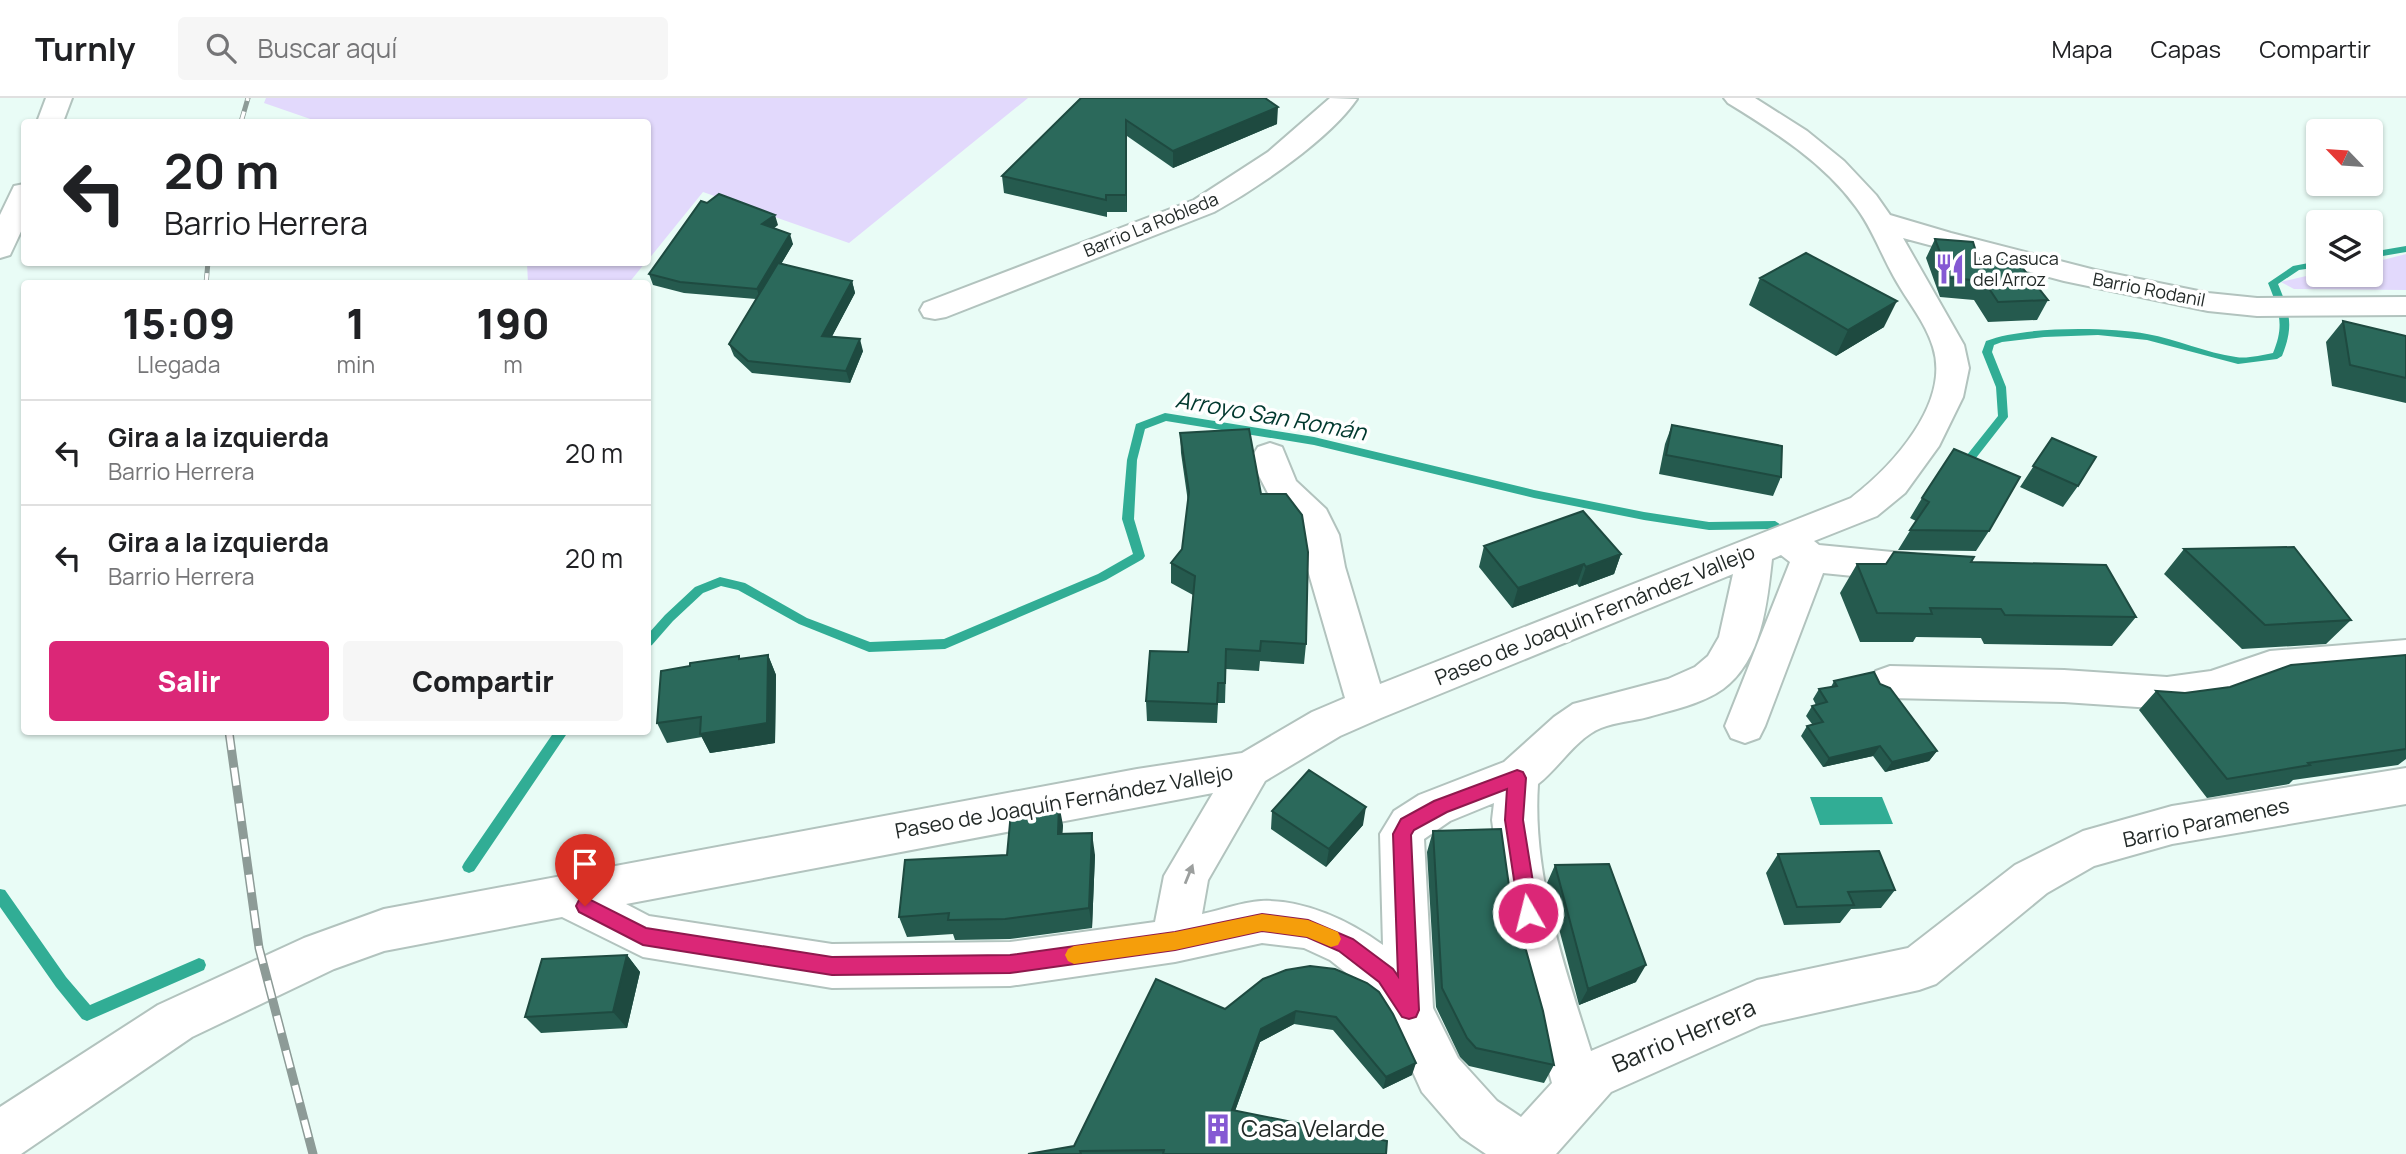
<!DOCTYPE html>
<html lang="es">
<meta charset="utf-8">
<style>
:root{--surface:#fff;--page:#f6f6f6;--text:#202124;--muted:#757577;--line:#e0e0e0;--accent:#db2777}
body{margin:0;font-family:Manrope,sans-serif;background:var(--page);color:var(--text);height:100vh;display:flex;flex-direction:column;font-size:26px;white-space:nowrap}
*{box-sizing:border-box;margin:0}
p{font-size:23px;color:var(--muted)}
.icon{flex:none;width:38px;height:38px;fill:none;stroke:currentColor;stroke-width:2;stroke-linecap:round;stroke-linejoin:round}
.map{position:relative;flex:1;overflow:hidden}
.sheet{position:absolute;left:21px;top:182px;width:630px;height:455px;display:flex;flex-direction:column;background:var(--surface);border-radius:7px;box-shadow:0 2px 5px #0004}
.sheet>*{flex:none}
.top-card{position:absolute;left:21px;top:21px;width:630px;height:147px;border-radius:7px;box-shadow:0 2px 5px #0004;background:#fff;color:var(--text);overflow:hidden}
.needle{width:46px;rotate:295deg}
.fabs{position:absolute;left:2306px;top:21px;display:grid;gap:14px}
.fabs a{display:grid;place-items:center;width:77px;height:77px;border-radius:7px;background:var(--surface);box-shadow:0 2px 5px #0004;font-size:35px}
.pin{position:absolute;display:grid;place-items:center;width:60px;height:60px;color:#fff;margin:-72px -30px;border-radius:50% 50% 50% 0;rotate:-45deg;box-shadow:0 0 7px #0007}
.pin .icon{rotate:45deg}
.me{position:absolute;width:77px;margin:-38px;rotate:352deg;stroke-linejoin:round;filter:drop-shadow(0 0 5px #0008)}
.turn{display:flex;align-items:center;gap:24px;height:147px;padding:0 28px;font-size:32px}
.turn .icon{width:91px;height:91px;stroke-width:2.5}
.turn b{display:block;font-size:49px;line-height:60px}
.eta{display:flex;justify-content:space-evenly;align-items:center;height:119px;text-align:center}
.eta b{font-size:42px;font-weight:800;line-height:49px}
.cta{display:flex;gap:14px;margin-top:auto;padding:14px 28px}
.cta a{flex:1;height:80px;border-radius:7px;background:var(--accent);color:#fff;font-size:28px;font-weight:800;line-height:80px;text-align:center}
.cta a+a{background:var(--page);color:var(--text)}
ul{padding:0;list-style:none}
li{display:flex;align-items:center;gap:21px;height:105px;padding:0 28px;border-top:2px solid var(--line)}
li div{flex:1}
li b{display:block;font-size:26px}
li em{font-style:normal}
header{display:flex;align-items:center;gap:42px;box-sizing:border-box;height:98px;padding:0 35px;background:var(--surface);border-bottom:2px solid var(--line)}
header strong{font-size:33px}
nav{display:flex;gap:38px;margin-inline-start:auto;font-size:24px}
.search{width:490px;height:63px;background:var(--page);display:flex;align-items:center;gap:18px;box-sizing:border-box;padding:0 24px;border-radius:7px;color:var(--muted);font-size:26px}
.map>svg:first-child{display:block}
.green{fill:#e2d9fc}
.water{fill:#31ad95}
.lines{fill:none;stroke-linecap:round;stroke-linejoin:round}
.stream{fill:#31ad95;fill-rule:evenodd}
.minor-casing{stroke:#b2c3be;stroke-width:4}
.minor{fill:#fff;fill-rule:evenodd}
.rail-far1-casing{stroke:#8d9b97;stroke-width:5}
.rail-casing{stroke:#8d9b97;stroke-width:9}
.rail-far1{stroke:#fff;stroke-width:3.5;stroke-dasharray:11;stroke-linecap:butt}
.rail{stroke:#fff;stroke-width:6;stroke-dasharray:18;stroke-linecap:butt}
.wall{fill:#255a4e}
.shaded-wall{fill:#1e4a40}
.building{fill:#2b695b;stroke:#1e4a40;stroke-width:2}
.oneway{fill:#9c9f9e}
.route{fill:#db2777;stroke:#8e194d;stroke-width:2}
.slow{fill:#f59e0b}
.labels{text-anchor:middle;stroke-width:7;stroke-linejoin:round;paint-order:stroke}
.far-street-label{font-size:18px;fill:#232a28;stroke:#fff}
.far-poi-label{font-size:18px;fill:#232a28;stroke:#fff;text-anchor:start}
.street-label{font-size:21px;fill:#232a28;stroke:#fff}
.water-label{font-size:23px;font-style:italic;fill:#00382e;stroke:#fff}
.near-street-label{font-size:24px;fill:#232a28;stroke:#fff}
.near-poi-label{font-size:24px;fill:#232a28;stroke:#fff;text-anchor:start}
</style>
<header>
<strong>Turnly</strong>
<div class="search"><svg class="icon" aria-label="search" viewBox="0 0 24 24"><circle cx="10" cy="10" r="6"/><path d="M15 15l6 6"/></svg>Buscar aquí</div>
<nav><a>Mapa</a><a>Capas</a><a>Compartir</a></nav>
</header>
<div class="map">
<svg width="2406" height="1056" viewBox="0 0 2406 1056">
<rect width="100%" height="100%" fill="#e9fcf6"/>
<path class="green" d="M 266,0 L 1028,0 L 849,145 L 703,94 L 648,162 L 648,24 L 319,24 L 264,5 Z
M 2406,156 L 2406,192 L 2294,191 L 2281,184 L 2319,175 L 2371,177 L 2371,165 Z
M 527,165 L 527,164 L 645,165 L 628,186 L 528,185 Z"/>
<path class="water" d="M 1810,699 L 1882,699 L 1893,726 L 1820,727 Z"/>
<g class="lines">
<path class="stream" d="M 2406,148 L 2406,154 L 2371,160 L 2371,154 Z
M 2319,163 L 2319,169 L 2299,172 L 2278,186 C 2290,215 2294,228 2282,258 L 2277,261 L 2238,266 L 2147,242 L 2098,237 L 2044,239 L 2002,244 L 1994,247 L 1992,254 L 2006,289 L 2008,319 L 1976,360 L 1972,361 L 1967,357 L 1998,318 L 1996,289 L 1982,254 L 1986,243 C 2024,228 2107,229 2147,236 C 2177,241 2206,255 2236,259 C 2247,261 2261,257 2273,255 C 2285,227 2279,212 2268,185 L 2293,168 Z
M 1165,315 L 1314,339 L 1534,392 L 1644,414 L 1709,424 L 1775,423 L 1781,427 L 1775,431 L 1709,432 L 1644,422 L 1534,400 L 1314,347 L 1166,323 L 1145,331 L 1137,362 L 1134,421 L 1145,458 L 1143,461 L 1106,482 L 945,551 L 869,554 L 799,526 L 738,492 L 721,488 L 703,495 L 673,523 L 652,547 L 648,549 L 648,536 L 665,517 L 695,489 L 720,479 L 745,485 L 807,520 L 870,544 L 944,541 L 1098,476 L 1133,456 L 1122,421 L 1127,362 L 1136,326 Z
M 554,634 L 568,634 L 474,773 L 469,775 L 464,773 L 462,769 L 464,765 Z
M 0,791 L 5,792 L 66,879 L 90,907 L 199,860 L 204,862 L 206,867 L 204,872 L 87,923 L 82,921 L 56,889 L 0,809 Z"/>
<g class="minor-casing">
<path id="minor" d="M 46,0 L 72,0 L 63,24 L 37,24 Z
M 1330,0 L 1357,1 C 1329,42 1257,90 1214,114 L 946,219 L 935,221 L 924,219 L 920,212 L 924,205 L 1194,102 L 1268,54 Z
M 1724,0 L 1755,0 L 1766,7 L 1807,33 L 1844,63 L 1876,97 L 1890,117 L 1951,135 L 2095,172 L 2208,195 L 2257,200 L 2406,199 L 2406,217 L 2257,218 L 2208,213 L 2064,183 L 1903,140 L 1964,247 L 1969,270 L 1963,299 L 1939,348 L 1905,395 L 1877,418 L 1814,443 L 1819,447 L 1913,456 L 1926,460 L 1932,470 L 1926,480 L 1913,484 L 1823,475 L 1765,628 L 1759,640 L 1745,645 L 1731,640 L 1725,628 L 1790,464 L 1781,457 L 1772,461 C 1767,506 1762,562 1723,591 C 1702,606 1672,612 1648,619 C 1633,623 1616,624 1601,630 C 1576,640 1559,670 1538,686 C 1532,777 1564,867 1591,953 L 1757,882 L 1908,850 L 2015,767 L 2083,733 L 2172,708 L 2406,670 L 2406,706 L 2172,746 L 2094,768 L 2047,795 L 1936,886 L 1919,892 L 1761,927 L 1611,994 L 1556,1056 L 1486,1056 L 1461,1039 L 1422,994 L 1392,928 L 1369,893 L 1330,862 L 1304,850 L 1262,845 L 1175,864 L 1010,888 L 832,890 L 643,859 L 562,819 L 384,853 L 334,871 L 192,939 L 21,1056 L 0,1056 L 0,1009 L 158,907 L 304,840 L 384,811 L 1137,671 L 1242,655 L 1312,614 L 1345,600 L 1307,469 L 1303,437 L 1298,427 L 1270,399 L 1257,374 L 1253,357 L 1258,349 L 1270,345 L 1282,349 L 1296,383 L 1326,411 L 1339,437 L 1345,469 L 1380,586 L 1851,400 C 1892,369 1951,305 1933,249 C 1925,223 1907,203 1894,179 C 1881,156 1872,130 1856,109 C 1823,64 1775,34 1728,5 ZM 1733,476 L 1719,539 L 1708,558 L 1695,569 L 1668,581 L 1573,606 L 1554,619 L 1504,664 L 1419,697 L 1394,713 L 1380,736 L 1383,847 C 1350,823 1304,801 1261,803 C 1242,804 1221,812 1202,816 L 1208,782 L 1265,683 L 1340,638 L 1381,620 ZM 1213,695 L 1164,778 L 1155,824 L 1010,844 L 832,846 L 649,818 L 626,806 ZM 1494,705 L 1492,722 L 1505,815 L 1552,985 L 1521,1019 L 1497,1003 L 1458,960 L 1433,910 L 1424,741 L 1450,723 Z
M 24,86 L 24,127 L 10,157 L 0,160 L 0,117 L 14,88 Z
M 2406,542 L 2406,572 L 2271,584 L 2211,605 L 2167,611 L 2064,604 L 1890,600 L 1876,595 L 1870,584 L 1876,573 L 1890,568 L 2064,572 L 2167,579 L 2211,573 L 2270,553 Z"/>
</g>
<use href="#minor" class="minor"/>
<g class="rail-far1-casing">
<path id="rail-far1" d="M 241,24 L 248,0
M 206,186 L 208,164"/>
</g>
<g class="rail-casing">
<path id="rail" d="M 229,634 L 259,850 L 313,1056"/>
</g>
<use href="#rail-far1" class="rail-far1"/>
<use href="#rail" class="rail"/>
</g>
<path class="wall" d="M 1081,0 L 1277,26 L 1173,70 L 1127,38 L 1127,114 L 1107,114 L 1107,119 L 1004,95 L 1002,78 Z
M 778,127 L 774,130 L 793,146 L 781,166 L 852,183 L 855,195 L 832,238 L 863,253 L 850,285 L 752,275 L 734,258 L 729,246 L 756,201 L 684,195 L 653,187 L 649,176 Z
M 1935,141 L 1978,160 L 2048,202 L 2037,222 L 1988,224 L 1974,202 L 1940,199 L 1926,160 Z
M 1760,180 L 1884,229 L 1836,258 L 1749,207 Z
M 2343,223 L 2406,238 L 2406,305 L 2332,288 L 2326,244 Z
M 1672,327 L 1781,379 L 1773,398 L 1659,376 L 1665,346 Z
M 1180,335 L 1261,396 L 1306,546 L 1304,566 L 1260,563 L 1259,573 L 1226,571 L 1225,605 L 1218,605 L 1217,625 L 1147,623 L 1146,603 L 1188,554 L 1193,497 L 1171,485 L 1171,465 L 1182,451 L 1188,404 L 1181,355 Z
M 2052,340 L 2078,388 L 2063,409 L 2020,389 Z
M 1922,400 L 1989,433 L 1976,453 L 1898,452 L 1916,423 L 1910,420 Z
M 1484,448 L 1621,456 L 1614,476 L 1579,489 L 1577,486 L 1512,510 L 1479,469 Z
M 2184,451 L 2351,522 L 2326,546 L 2242,551 L 2164,476 Z
M 1971,464 L 2136,519 L 2112,548 L 1984,546 L 1981,540 L 1916,539 L 1913,544 L 1860,544 L 1840,495 L 1857,466 L 1886,466 Z
M 768,557 L 776,577 L 775,645 L 710,655 L 702,639 L 667,645 L 657,625 L 690,568 L 739,558 L 740,561 Z
M 2406,557 L 2406,661 L 2398,667 L 2293,682 L 2289,686 L 2207,700 L 2139,612 L 2156,593 L 2185,595 L 2230,589 Z
M 1834,583 L 1880,586 L 1937,653 L 1929,663 L 1885,674 L 1873,658 L 1823,669 L 1801,638 L 1807,628 L 1812,626 L 1806,618 L 1812,608 L 1816,607 L 1813,601 L 1819,591 L 1831,589 Z
M 1272,713 L 1363,727 L 1326,769 L 1271,731 Z
M 1063,727 L 1062,736 L 1095,757 L 1092,830 L 1010,841 L 955,842 L 953,836 L 907,839 L 899,819 L 1007,757 Z
M 1433,733 L 1510,795 L 1554,967 L 1544,985 L 1469,968 L 1460,959 L 1436,909 L 1427,754 Z
M 1778,756 L 1895,792 L 1881,810 L 1851,811 L 1840,825 L 1784,827 L 1766,775 Z
M 1555,767 L 1636,884 L 1579,907 L 1547,785 Z
M 627,857 L 640,874 L 627,930 L 541,935 L 525,919 Z
M 1286,872 L 1412,977 L 1383,991 L 1333,932 L 1294,926 L 1260,944 L 1235,1013 L 1386,1056 L 1028,1056 L 1074,1048 L 1225,911 Z"/>
<path class="shaded-wall" d="M 1278,9 L 1277,26 L 1173,70 L 1173,53 Z
M 1126,22 L 1127,38 L 1127,114 L 1126,97 Z
M 775,117 L 778,127 L 765,136 L 762,126 Z
M 790,136 L 793,146 L 760,202 L 757,191 Z
M 852,183 L 855,195 L 826,250 L 822,238 Z
M 1897,203 L 1884,229 L 1836,258 L 1848,232 Z
M 860,241 L 863,253 L 850,285 L 846,273 Z
M 1621,456 L 1614,476 L 1579,489 L 1586,469 Z
M 1584,466 L 1577,486 L 1512,510 L 1518,490 Z
M 768,557 L 776,577 L 775,645 L 710,655 L 700,636 Z
M 1880,648 L 1873,658 L 1823,669 L 1829,660 Z
M 1937,653 L 1929,663 L 1885,674 L 1892,664 Z
M 1059,706 L 1063,727 L 1061,757 L 1058,736 Z
M 1366,709 L 1363,727 L 1326,769 L 1329,751 Z
M 1092,735 L 1095,757 L 1092,830 L 1089,810 Z
M 627,857 L 640,874 L 627,930 L 613,914 Z
M 1646,867 L 1636,884 L 1579,907 L 1588,891 Z
M 1296,913 L 1294,926 L 1260,944 L 1231,1024 L 1232,1012 L 1261,931 Z
M 1416,965 L 1412,977 L 1383,991 L 1386,979 Z"/>
<path class="building" d="M 1081,0 L 1265,0 L 1278,9 L 1173,53 L 1126,22 L 1126,97 L 1106,97 L 1106,102 L 1002,78 Z
M 719,96 L 775,117 L 762,126 L 790,136 L 757,191 L 680,184 L 649,176 L 701,103 L 707,105 Z
M 1935,141 L 1973,144 L 1978,160 L 2017,163 L 2048,202 L 1998,204 L 1984,183 L 1950,180 Z
M 1806,155 L 1897,203 L 1848,232 L 1760,180 Z
M 778,165 L 852,183 L 822,238 L 860,241 L 846,273 L 748,263 L 729,246 Z
M 2343,223 L 2406,238 L 2406,280 L 2350,267 Z
M 1672,327 L 1782,348 L 1781,379 L 1666,357 Z
M 1249,331 L 1261,396 L 1286,396 L 1302,417 L 1308,454 L 1306,546 L 1261,543 L 1260,553 L 1226,551 L 1225,585 L 1218,585 L 1217,606 L 1146,603 L 1150,553 L 1188,554 L 1195,478 L 1171,465 L 1182,451 L 1189,394 L 1180,335 Z
M 2052,340 L 2096,359 L 2078,388 L 2033,368 Z
M 1954,351 L 2020,379 L 1989,433 L 1910,432 L 1929,404 L 1922,400 Z
M 1583,413 L 1621,456 L 1586,469 L 1584,466 L 1518,490 L 1484,448 Z
M 2294,449 L 2351,522 L 2265,527 L 2184,451 Z
M 1894,454 L 1974,459 L 1971,464 L 2106,467 L 2136,519 L 2005,517 L 2001,511 L 1930,510 L 1932,516 L 1877,515 L 1857,466 L 1886,466 Z
M 768,557 L 767,625 L 700,636 L 701,619 L 657,625 L 661,573 L 690,568 L 690,565 L 739,558 L 739,561 Z
M 2406,557 L 2406,651 L 2308,665 L 2310,667 L 2227,681 L 2156,593 L 2185,595 L 2230,589 L 2291,567 Z
M 1874,574 L 1880,586 L 1890,590 L 1937,653 L 1892,664 L 1880,648 L 1829,660 L 1807,628 L 1823,624 L 1812,608 L 1827,604 L 1819,591 L 1837,588 L 1834,583 Z
M 1309,672 L 1366,709 L 1329,751 L 1272,713 Z
M 1059,706 L 1058,736 L 1092,735 L 1089,810 L 1005,821 L 948,822 L 949,815 L 899,819 L 905,762 L 1007,757 L 1011,714 Z
M 1501,731 L 1510,795 L 1543,913 L 1554,967 L 1476,950 L 1467,940 L 1442,890 L 1433,733 Z
M 1879,753 L 1895,792 L 1848,794 L 1854,807 L 1797,809 L 1778,756 Z
M 1609,766 L 1646,867 L 1588,891 L 1555,767 Z
M 627,857 L 613,914 L 525,919 L 542,861 Z
M 1310,868 L 1335,871 L 1367,885 L 1379,894 L 1393,916 L 1416,965 L 1386,979 L 1336,919 L 1296,913 L 1261,931 L 1232,1012 L 1387,1043 L 1386,1056 L 1163,1056 L 1164,1052 L 1080,1053 L 1081,1056 L 1028,1056 L 1074,1048 L 1156,881 L 1225,911 L 1263,881 L 1286,872 Z"/>
<defs><path id="oneway-solid" d="M-6-.8H1V-3.2L6.5 0L1 3.2V.8H-6Z" transform="scale(1.75)"/></defs>
<use class="oneway" href="#oneway-solid" transform="translate(1189 776) rotate(-68)"/>
<path class="route" d="M 1517,672 L 1523,674 L 1526,680 L 1523,722 L 1538,815 L 1535,821 L 1528,824 L 1522,821 L 1519,815 L 1505,722 L 1507,691 L 1447,714 L 1414,732 L 1411,737 L 1419,912 L 1416,919 L 1409,921 L 1402,919 L 1379,884 L 1339,853 L 1307,839 L 1262,833 L 1175,852 L 1010,875 L 832,877 L 643,847 L 579,814 L 576,808 L 579,802 L 585,799 L 646,830 L 832,859 L 1010,857 L 1175,834 L 1262,816 L 1308,822 L 1353,841 L 1393,871 L 1398,878 L 1393,736 L 1401,721 L 1434,703 Z"/>
<path class="slow" d="M 1262,816 L 1308,822 L 1338,834 L 1341,841 L 1338,847 L 1331,849 L 1307,839 L 1262,833 L 1175,852 L 1074,866 L 1068,863 L 1065,857 L 1068,851 L 1074,848 L 1175,834 Z"/>
<defs>
<g id="restaurant-bare" transform="scale(2.415)"><path d="M-5-6h1v4h1v-4h1v4h1v-4h1v5L-1.5 .5V6h-2V.5L-5-1ZM5-6V6H3V1.5H1.5Q1.5-4 5-6Z" fill="#8559d3" stroke="#fff" stroke-width="2.5" paint-order="stroke"/></g>
<g id="building-bare" transform="scale(2.415)"><path d="M-4-6H4V6H1V3H-1V6H-4ZM-2.5-4.3h1.7v1.8h-1.7ZM.8-4.3h1.7v1.8H.8ZM-2.5-1h1.7V.8h-1.7ZM.8-1h1.7V.8H.8Z" fill="#8559d3" stroke="#fff" stroke-width="2.5" paint-order="stroke"/></g>
</defs>
<g fill-rule="evenodd">
<use href="#restaurant-bare" x="1950" y="171"/>
<use href="#building-bare" x="1218" y="1031"/>
</g>
<g class="labels">
<g class="far-street-label">
<text transform="translate(1151 127) rotate(-22)" y="6">Barrio La Robleda</text>
<text transform="translate(2149 192) rotate(11)" y="6">Barrio Rodanil</text>
</g>
<g class="far-poi-label">
<text x="1973" y="167">La Casuca<tspan x="1973" dy="21">del Arroz</tspan></text>
</g>
<g class="street-label">
<text transform="translate(1595 517) rotate(-22)" y="7">Paseo de Joaquín Fernández Vallejo</text>
<text transform="translate(1064 704) rotate(-10)" y="7">Paseo de Joaquín Fernández Vallejo</text>
<text transform="translate(2206 725) rotate(-12)" y="7">Barrio Paramenes</text>
</g>
<g class="water-label">
<text transform="translate(1271 318) rotate(10)" y="8">Arroyo San Román</text>
</g>
<g class="near-street-label">
<text transform="translate(1684 938) rotate(-23)" y="8">Barrio Herrera</text>
</g>
<g class="near-poi-label">
<text x="1241" y="1039">Casa Velarde</text>
</g>
</g>
</svg>
<div class="fabs">
<a><svg class="needle" viewBox="-14 -14 28 28"><path d="M0-13l5 13h-10z" fill="#e53935"/><path d="M0 13l5-13h-10z" fill="#757577"/></svg></a>
<a><svg class="icon" aria-label="layers" viewBox="0 0 24 24"><path d="M12 4l9 5-9 5-9-5zM3 14l9 5 9-5"/></svg></a>
</div>
<div class="pin" style="left:585px;top:808px;background:#d93025"><svg class="icon" aria-label="arrive" viewBox="0 0 24 24"><path d="M6 21V4h12l-3 4 3 4H6"/></svg></div>
<svg class="me" style="left:1528px;top:815px" viewBox="-20 -20 40 40"><circle r="17" fill="#db2777" stroke="#fff" stroke-width="3"/><path d="M0-11L8 9 0 5-8 9z" fill="#fff"/></svg>
<div class="top-card">
<div class="turn"><svg class="icon" aria-label="left" viewBox="0 0 24 24"><path d="M17 20v-9H6M10 6l-5 5 5 5"/></svg><div><b>20 m</b>Barrio Herrera</div></div>
</div>
<section class="sheet">
<div class="eta">
<div><b>15:09</b><p>Llegada</p></div>
<div><b>1</b><p>min</p></div>
<div><b>190</b><p>m</p></div>
</div>
<ul>
<li><svg class="icon" aria-label="left" viewBox="0 0 24 24"><path d="M17 20v-9H6M10 6l-5 5 5 5"/></svg><div><b>Gira a la izquierda</b><p>Barrio Herrera</p></div><em>20 m</em></li>
<li><svg class="icon" aria-label="left" viewBox="0 0 24 24"><path d="M17 20v-9H6M10 6l-5 5 5 5"/></svg><div><b>Gira a la izquierda</b><p>Barrio Herrera</p></div><em>20 m</em></li>
</ul>
<div class="cta"><a>Salir</a><a>Compartir</a></div>
</section>
</div>
